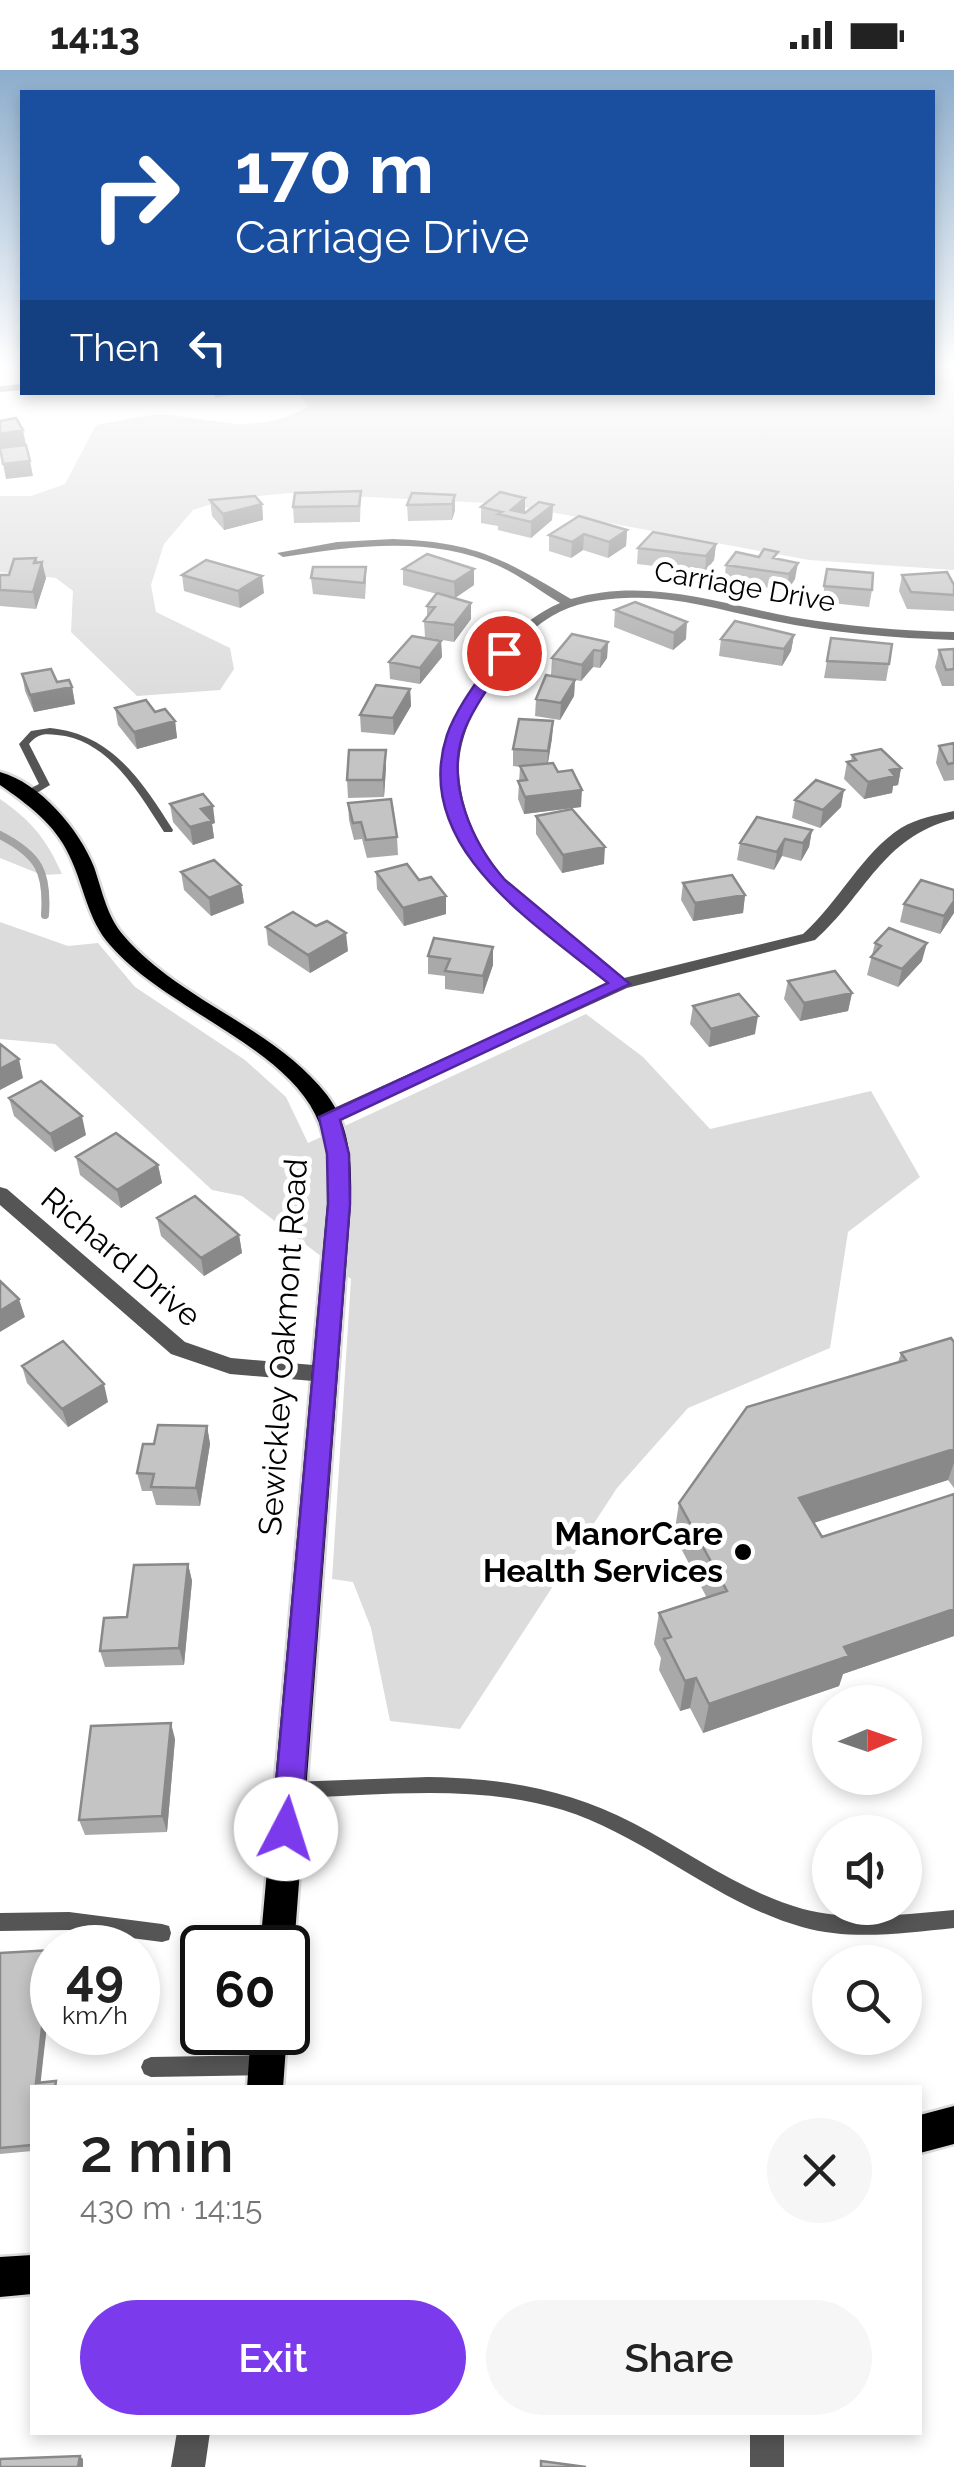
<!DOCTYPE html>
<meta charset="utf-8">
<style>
:root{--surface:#fff;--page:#f6f6f6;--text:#222;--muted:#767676;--accent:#7c3aed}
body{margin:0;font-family:Raleway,sans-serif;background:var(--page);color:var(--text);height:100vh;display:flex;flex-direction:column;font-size:38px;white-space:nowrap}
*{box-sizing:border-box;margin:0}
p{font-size:32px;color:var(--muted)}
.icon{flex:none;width:55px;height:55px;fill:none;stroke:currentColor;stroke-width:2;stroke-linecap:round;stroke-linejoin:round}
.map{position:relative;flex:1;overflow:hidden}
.sheet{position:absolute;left:30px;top:2015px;width:892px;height:350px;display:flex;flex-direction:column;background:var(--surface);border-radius:0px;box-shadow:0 5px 15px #0003}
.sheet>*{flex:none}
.hud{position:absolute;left:20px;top:20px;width:915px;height:305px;border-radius:0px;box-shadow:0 5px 15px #0003;background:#1a4fa0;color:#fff;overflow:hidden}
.needle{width:65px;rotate:88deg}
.controls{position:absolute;left:812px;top:1615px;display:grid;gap:20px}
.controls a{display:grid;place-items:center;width:110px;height:110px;border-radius:50%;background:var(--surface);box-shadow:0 5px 15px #0003;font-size:50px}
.speed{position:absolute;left:30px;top:1855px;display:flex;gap:20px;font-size:50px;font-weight:700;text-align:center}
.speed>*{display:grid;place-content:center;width:130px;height:130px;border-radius:50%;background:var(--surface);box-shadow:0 5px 15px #0003;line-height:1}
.speed small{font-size:25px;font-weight:400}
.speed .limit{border:5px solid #111;border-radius:15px;background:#fff;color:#111}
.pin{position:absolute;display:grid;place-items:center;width:85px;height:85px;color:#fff;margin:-42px;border:5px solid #fff;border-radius:50%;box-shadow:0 2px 10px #0007}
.me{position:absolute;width:110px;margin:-55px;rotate:5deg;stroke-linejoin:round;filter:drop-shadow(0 0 8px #0008)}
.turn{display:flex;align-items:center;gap:35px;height:210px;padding:0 50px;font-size:45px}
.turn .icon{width:130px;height:130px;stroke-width:2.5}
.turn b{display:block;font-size:70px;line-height:85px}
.then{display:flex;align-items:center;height:95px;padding:0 50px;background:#0003;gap:20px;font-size:38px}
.round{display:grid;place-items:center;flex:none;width:105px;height:105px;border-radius:52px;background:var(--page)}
.overview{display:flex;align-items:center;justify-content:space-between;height:170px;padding:0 50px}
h1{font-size:60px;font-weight:600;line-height:75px}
.primary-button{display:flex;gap:20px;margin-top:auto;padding:20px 50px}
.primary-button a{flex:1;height:115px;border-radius:60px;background:var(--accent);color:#fff;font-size:40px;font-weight:600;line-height:115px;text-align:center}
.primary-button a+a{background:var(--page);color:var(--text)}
.status{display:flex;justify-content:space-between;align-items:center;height:70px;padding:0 50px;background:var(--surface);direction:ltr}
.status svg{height:28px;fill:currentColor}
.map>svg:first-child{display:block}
.green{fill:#dcdcdc}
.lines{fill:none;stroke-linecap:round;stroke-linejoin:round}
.stream{stroke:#a3a3a3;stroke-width:8}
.primary-casing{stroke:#dbdbdb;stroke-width:5}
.service{fill:#555;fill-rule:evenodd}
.minor{fill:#555;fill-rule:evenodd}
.primary{fill:#000;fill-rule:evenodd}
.wall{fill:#a9a9a9}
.shaded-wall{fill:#898989}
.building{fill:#c4c4c4;stroke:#898989;stroke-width:2.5}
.route{fill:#7c3aed;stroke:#51269a;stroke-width:2.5}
.poi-dot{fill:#000;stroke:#fff;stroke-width:4}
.labels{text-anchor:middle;stroke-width:10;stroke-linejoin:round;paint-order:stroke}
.far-street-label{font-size:28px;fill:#000;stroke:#fff}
.street-label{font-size:32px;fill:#000;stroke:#fff}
.poi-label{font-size:32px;font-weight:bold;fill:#000;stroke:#fff;text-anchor:end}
</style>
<div class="status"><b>14:13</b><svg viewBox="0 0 49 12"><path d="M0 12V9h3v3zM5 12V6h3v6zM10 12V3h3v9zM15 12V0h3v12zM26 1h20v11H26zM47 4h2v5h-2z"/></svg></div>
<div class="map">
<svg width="954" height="2397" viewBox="0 0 954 2397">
<rect width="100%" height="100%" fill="#fff"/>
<path class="green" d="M 933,296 L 954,298 L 954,500 L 809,490 L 507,434 L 289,423 L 227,429 L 193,440 L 164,474 L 151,515 L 156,542 L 230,578 L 234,599 L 220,620 L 137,626 L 71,562 L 73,521 L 56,508 L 0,502 L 0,426 L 31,426 L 65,414 L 96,355 C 118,352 146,343 168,345 C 222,350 254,366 308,337 L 298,322 L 932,322 Z
M 0,729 C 32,751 47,770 62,804 L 42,805 L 0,788 Z
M 0,852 L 68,876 L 98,873 L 135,917 L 245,990 L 286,1027 L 308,1073 L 586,944 L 643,987 L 710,1059 L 871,1021 L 920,1107 L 848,1162 L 830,1278 L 688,1338 L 617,1418 L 460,1659 L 390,1651 L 371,1558 L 353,1512 L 332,1509 L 351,1209 L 242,1126 L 212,1120 L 55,974 L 0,969 Z"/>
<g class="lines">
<path class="stream" d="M 0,765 C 39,785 48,802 45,845"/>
<g class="primary-casing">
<path id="primary" d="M 0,702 C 40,713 79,759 94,797 C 102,820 107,847 124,866 C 181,932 273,956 327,1025 C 351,1057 352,1096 351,1134 L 294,1878 L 288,1891 L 288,1878 L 260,1878 L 327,1134 C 328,1104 329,1071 315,1044 C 280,974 163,937 110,875 C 87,849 84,815 69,785 C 55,754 27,734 0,715 Z
M 251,1962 L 287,1962 L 283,2018 L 247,2018 Z
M 954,2036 L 954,2074 L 920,2083 L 920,2045 Z
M 32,2185 L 32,2224 L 0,2227 L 0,2187 Z"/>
</g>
<path class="service" d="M 50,658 C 112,664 142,711 173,760 L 172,762 L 164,762 C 139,723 108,669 57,665 C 44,663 37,664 29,674 L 50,715 L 30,727 L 22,727 L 22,723 L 39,714 L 19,674 L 31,661 Z
M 428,1707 C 501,1708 568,1719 633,1753 C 689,1782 742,1822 803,1839 C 851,1852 905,1844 954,1840 L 954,1858 C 904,1863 851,1871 802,1857 C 716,1833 648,1767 563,1740 C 475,1713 380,1726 290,1728 L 284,1726 L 281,1720 L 284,1714 L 290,1712 Z
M 69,1842 L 162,1854 L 169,1856 L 171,1863 L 169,1870 L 162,1872 L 69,1860 L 0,1861 L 0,1843 Z
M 265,1985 L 272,1988 L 275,1995 L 272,2002 L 265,2005 L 151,2007 L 144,2004 L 141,1997 L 144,1990 L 151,1987 Z"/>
<path class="minor" d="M 22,314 L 22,320 L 0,322 L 0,316 Z
M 393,469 C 474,472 503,488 571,529 C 646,507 718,533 792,547 C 846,556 900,561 954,562 L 954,570 C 893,568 833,563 774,551 C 724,541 675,525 625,528 C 600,529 574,533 552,546 C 508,571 456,652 459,703 C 461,730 468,752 481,775 C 509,828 577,872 624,908 L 803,864 C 838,833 863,782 901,758 C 918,748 936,745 954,741 L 954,749 C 882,767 866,825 815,870 L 627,918 L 335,1051 L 323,1051 L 320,1047 L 323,1043 L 609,913 C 514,839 395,758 471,624 C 492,586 518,551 560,533 C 540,521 521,506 499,496 C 432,465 353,476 283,487 L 277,483 L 337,472 Z
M 0,1117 L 7,1119 L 185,1272 L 231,1288 L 325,1296 L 332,1298 L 336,1304 L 332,1310 L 325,1312 L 230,1304 L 171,1284 L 0,1135 Z
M 177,2362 L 210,2362 L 205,2397 L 171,2397 Z
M 750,2362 L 784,2362 L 784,2397 L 750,2397 Z"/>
<use href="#primary" class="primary"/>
</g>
<path class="wall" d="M 361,421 L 360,452 L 294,453 L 293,437 Z
M 455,425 L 455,440 L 452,450 L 408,451 L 407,435 Z
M 525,428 L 525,443 L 553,435 L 552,450 L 531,468 L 498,460 L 498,456 L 481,453 L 481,437 Z
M 210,430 L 262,434 L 263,450 L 224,460 L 212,446 Z
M 627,460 L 626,476 L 608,488 L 583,480 L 571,488 L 549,481 L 549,465 Z
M 716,474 L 714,490 L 705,502 L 637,494 L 638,478 Z
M 36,488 L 46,508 L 36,539 L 0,536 L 0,505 L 9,505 Z
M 777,489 L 795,509 L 787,521 L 724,511 L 726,495 Z
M 366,497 L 366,513 L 365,529 L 313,524 L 311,508 Z
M 403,499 L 474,499 L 474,515 L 455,528 L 471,533 L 471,549 L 454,572 L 425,567 L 424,551 L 427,547 L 427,536 L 437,524 L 403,515 Z
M 827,499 L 872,520 L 869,537 L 822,532 Z
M 182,505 L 264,523 L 240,538 L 184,521 Z
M 902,505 L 954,515 L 954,541 L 907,539 L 899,521 Z
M 615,540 L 686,569 L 673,580 L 614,557 Z
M 794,565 L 791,581 L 782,596 L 719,586 L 721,569 Z
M 831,568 L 889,594 L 886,611 L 824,608 Z
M 441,571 L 442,587 L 420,614 L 390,609 L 389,592 Z
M 608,572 L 607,588 L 600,598 L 593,597 L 581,611 L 575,610 L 574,626 L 560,650 L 535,646 L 536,629 L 566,608 L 551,605 L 552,588 Z
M 954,579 L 954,616 L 942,616 L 935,597 L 939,580 Z
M 22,604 L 72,617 L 75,634 L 34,642 L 25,621 Z
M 410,619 L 411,636 L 394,665 L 361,662 L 360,645 Z
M 115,638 L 155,642 L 175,651 L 177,668 L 137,679 L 118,655 Z
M 553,651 L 552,668 L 548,693 L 558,702 L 581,737 L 524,744 L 518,729 L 520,697 L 513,696 L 513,679 Z
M 954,673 L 954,710 L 944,711 L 936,693 L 939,676 Z
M 852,685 L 901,698 L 898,715 L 893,716 L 892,723 L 864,729 L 844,709 L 847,692 L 851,691 Z
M 386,697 L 384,727 L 348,728 L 347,710 Z
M 795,730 L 841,737 L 820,758 L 792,748 Z
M 348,733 L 397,767 L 398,785 L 367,788 L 362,769 L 354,770 L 349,750 Z
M 170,734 L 215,753 L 212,754 L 214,768 L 193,775 L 173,752 Z
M 536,746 L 604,794 L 562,803 L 536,764 Z
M 812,760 L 809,777 L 801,791 L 782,786 L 774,800 L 737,790 L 740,773 Z
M 181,802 L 241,815 L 244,833 L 211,846 L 184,820 Z
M 376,802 L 446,844 L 404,856 L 377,819 Z
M 683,813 L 745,825 L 743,843 L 693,851 L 681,830 Z
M 954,820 L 954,843 L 940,864 L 900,852 L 904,834 Z
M 316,856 L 348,881 L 310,903 L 268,875 L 266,857 Z
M 875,873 L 922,891 L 898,917 L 867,905 Z
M 493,877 L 493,895 L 483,924 L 445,919 L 445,906 L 428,904 L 428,886 Z
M 788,911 L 852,923 L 848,941 L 800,951 L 784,929 Z
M 693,936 L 755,964 L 709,977 L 690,954 Z
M 9,1028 L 86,1065 L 55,1082 L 14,1046 Z
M 76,1087 L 158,1095 L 162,1113 L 121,1138 L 80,1105 Z
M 157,1148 L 239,1165 L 242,1183 L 204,1206 L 161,1166 Z
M 954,1272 L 954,1418 L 948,1410 L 814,1453 L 822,1467 L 954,1424 L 954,1566 L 843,1604 L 839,1616 L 703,1663 L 690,1638 L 680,1641 L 659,1600 L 661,1588 L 654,1574 L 659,1543 L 707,1528 L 674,1465 L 679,1433 L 898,1292 L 901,1283 Z
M 22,1296 L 108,1332 L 68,1357 L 27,1313 Z
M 207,1356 L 210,1374 L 200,1436 L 156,1435 L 152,1421 L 142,1421 L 137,1403 L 154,1374 Z
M 188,1494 L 192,1511 L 184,1595 L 105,1597 L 100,1581 Z
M 175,1669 L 167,1762 L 85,1765 L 79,1750 Z
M 52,1880 L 52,1946 L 48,1946 L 40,2012 L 59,2017 L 32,2018 L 32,2081 L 0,2084 L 0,1883 Z"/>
<path class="shaded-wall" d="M 214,322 L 232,322 L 232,325 L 215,328 Z
M 23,360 L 26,375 L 0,379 L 0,364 Z
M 30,391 L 33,406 L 6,409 L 3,394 Z
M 455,425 L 455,440 L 452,450 L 452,434 Z
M 525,428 L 525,444 L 511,440 Z
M 262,434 L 263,450 L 224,460 L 223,444 Z
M 553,435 L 552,450 L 531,468 L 531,452 Z
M 627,460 L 626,476 L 608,488 L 609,472 Z
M 584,464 L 583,480 L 571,488 L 572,472 Z
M 716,474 L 714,490 L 705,502 L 706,486 Z
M 36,488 L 39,503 L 42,492 L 46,508 L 36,539 L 33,522 Z
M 798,493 L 795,509 L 787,521 L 789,504 Z
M 474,499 L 474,515 L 455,528 L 454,512 Z
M 262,506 L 264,523 L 240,538 L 238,521 Z
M 471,533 L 471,549 L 454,572 L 454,555 Z
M 687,552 L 686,569 L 673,580 L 674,563 Z
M 794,565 L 791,581 L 782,596 L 784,579 Z
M 441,571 L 442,587 L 420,614 L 420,598 Z
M 608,572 L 607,588 L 600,598 L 601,581 Z
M 594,580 L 593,597 L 581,611 L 582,595 Z
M 575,610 L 574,626 L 560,650 L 561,633 Z
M 72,617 L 75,634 L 34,642 L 30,625 Z
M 410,619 L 411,636 L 394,665 L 393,648 Z
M 175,651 L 177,668 L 137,679 L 134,662 Z
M 553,651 L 552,668 L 547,698 L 548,681 Z
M 386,680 L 386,697 L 384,727 L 383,710 Z
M 901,698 L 898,715 L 893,716 L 892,723 L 864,729 L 868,712 L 890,700 Z
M 582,720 L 581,737 L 524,744 L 525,727 Z
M 844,720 L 841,737 L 820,758 L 823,740 Z
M 213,736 L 215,753 L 212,754 L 214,768 L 193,775 L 190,757 L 201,739 Z
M 812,760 L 809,777 L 801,791 L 803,773 Z
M 785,769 L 782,786 L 774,800 L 777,782 Z
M 605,777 L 604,794 L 562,803 L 563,785 Z
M 241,815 L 244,833 L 211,846 L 209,828 Z
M 745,825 L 743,843 L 693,851 L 695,833 Z
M 446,826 L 446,844 L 404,856 L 403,838 Z
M 954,831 L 954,843 L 940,864 L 944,846 Z
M 346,863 L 348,881 L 310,903 L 308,885 Z
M 927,873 L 922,891 L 898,917 L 902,899 Z
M 493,877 L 493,895 L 483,924 L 483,906 Z
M 852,923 L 848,941 L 800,951 L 804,933 Z
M 758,946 L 755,964 L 709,977 L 711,959 Z
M 19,989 L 23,1008 L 0,1020 L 0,999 Z
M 82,1046 L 86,1065 L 55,1082 L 50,1064 Z
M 158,1095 L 162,1113 L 121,1138 L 117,1120 Z
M 239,1165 L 242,1183 L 204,1206 L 201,1188 Z
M 19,1229 L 25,1247 L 0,1262 L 0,1241 Z
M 104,1314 L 108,1332 L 68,1357 L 62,1339 Z
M 207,1356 L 210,1374 L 200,1436 L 196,1418 Z
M 954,1379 L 954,1393 L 948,1410 L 791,1460 L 799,1428 Z
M 188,1494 L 192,1511 L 184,1595 L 179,1578 Z
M 954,1539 L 954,1566 L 843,1604 L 839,1616 L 703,1663 L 709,1634 L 844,1577 Z
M 696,1608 L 690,1638 L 680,1641 L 685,1611 Z
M 171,1653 L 175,1669 L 167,1762 L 162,1746 Z
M 44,1939 L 48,1946 L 40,2018 L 36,2013 Z
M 80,2386 L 83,2389 L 83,2397 L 78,2397 Z"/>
<path class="building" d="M 16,348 L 23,360 L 0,364 L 0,351 Z
M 26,375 L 30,391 L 3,394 L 0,378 Z
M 361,421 L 359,436 L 293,437 L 295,423 Z
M 500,422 L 525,428 L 511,440 L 525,443 L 539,432 L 553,435 L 531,452 L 498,444 L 502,442 L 481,437 Z
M 412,423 L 455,425 L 452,434 L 407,435 Z
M 255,426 L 262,434 L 223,444 L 210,430 Z
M 579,446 L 627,460 L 609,472 L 584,464 L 572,472 L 549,465 Z
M 653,462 L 716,474 L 706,486 L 638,478 Z
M 764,479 L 778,482 L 773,488 L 798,493 L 789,504 L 726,495 L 736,482 L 759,487 Z
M 427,484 L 474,499 L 454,512 L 403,499 Z
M 36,488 L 34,493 L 42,492 L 33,522 L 0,520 L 0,505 L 9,505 L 14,489 Z
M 206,490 L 262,506 L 238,521 L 182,505 Z
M 313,497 L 366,497 L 364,513 L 311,508 Z
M 827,499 L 873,503 L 872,520 L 824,516 Z
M 947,502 L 954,515 L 954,525 L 911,522 L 902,505 Z
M 437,523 L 471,533 L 454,555 L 424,551 L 435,537 L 427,536 Z
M 635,532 L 687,552 L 674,563 L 615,540 Z
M 735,551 L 794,565 L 784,579 L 721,569 Z
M 572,564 L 608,572 L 601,581 L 594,580 L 582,595 L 552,588 Z
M 412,566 L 441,571 L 420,598 L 389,592 Z
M 831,568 L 892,574 L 889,594 L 827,591 Z
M 954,579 L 954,599 L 946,600 L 939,580 Z
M 51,599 L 57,612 L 69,610 L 72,617 L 30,625 L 22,604 Z
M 546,605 L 575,610 L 561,633 L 536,629 Z
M 376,615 L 410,619 L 393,648 L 360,645 Z
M 146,630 L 155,642 L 165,639 L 175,651 L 134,662 L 115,638 Z
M 519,649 L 553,651 L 548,681 L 513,679 Z
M 954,673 L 954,693 L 948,694 L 939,676 Z
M 881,679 L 901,698 L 890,700 L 895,706 L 868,712 L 847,692 L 856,690 L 852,685 Z
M 349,680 L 386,680 L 383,710 L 347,710 Z
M 553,693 L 558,702 L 572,700 L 582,720 L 525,727 L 518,711 L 527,710 L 520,696 Z
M 816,710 L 844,720 L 823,740 L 795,730 Z
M 203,724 L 213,736 L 201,739 L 212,751 L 190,757 L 170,734 Z
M 391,729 L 397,767 L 366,770 L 361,752 L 353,753 L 348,733 Z
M 572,739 L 605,777 L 563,785 L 536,746 Z
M 757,747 L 812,760 L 803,773 L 785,769 L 777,782 L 740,773 Z
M 214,790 L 241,815 L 209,828 L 181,802 Z
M 407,794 L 419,810 L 431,807 L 446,826 L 403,838 L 376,802 Z
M 732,805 L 745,825 L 695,833 L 683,813 Z
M 921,810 L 954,820 L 954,831 L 944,846 L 904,834 Z
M 293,842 L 316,856 L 327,851 L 346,863 L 308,885 L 266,857 Z
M 889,858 L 927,873 L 902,899 L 871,887 L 881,876 L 875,873 Z
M 434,868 L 493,877 L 483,906 L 445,901 L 450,889 L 428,886 Z
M 835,901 L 852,923 L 804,933 L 788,911 Z
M 739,924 L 758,946 L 711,959 L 693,936 Z
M 0,974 L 19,989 L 0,999 Z
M 41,1011 L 82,1046 L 50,1064 L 9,1028 Z
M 116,1063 L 158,1095 L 117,1120 L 76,1087 Z
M 195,1126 L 239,1165 L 201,1188 L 157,1148 Z
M 0,1211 L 19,1229 L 0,1241 Z
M 951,1268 L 954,1272 L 954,1379 L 799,1428 L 822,1467 L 954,1424 L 954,1539 L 844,1577 L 849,1586 L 709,1634 L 696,1608 L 685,1611 L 664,1569 L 671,1567 L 659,1543 L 727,1521 L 679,1433 L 747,1337 L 906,1290 L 901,1283 Z
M 63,1271 L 104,1314 L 62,1339 L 22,1296 Z
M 158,1355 L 207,1356 L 196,1418 L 151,1417 L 154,1404 L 137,1403 L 143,1374 L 154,1374 Z
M 188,1494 L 179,1578 L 100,1581 L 104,1548 L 127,1547 L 134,1495 Z
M 171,1653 L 162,1746 L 79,1750 L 91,1656 Z
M 52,1880 L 52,1939 L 44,1939 L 36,2013 L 56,2011 L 55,2018 L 32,2018 L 32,2075 L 0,2078 L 0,1883 Z
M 80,2386 L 78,2397 L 0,2397 L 0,2389 Z
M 541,2391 L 586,2397 L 541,2397 Z"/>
<linearGradient id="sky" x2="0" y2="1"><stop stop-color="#8cadcc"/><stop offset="0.47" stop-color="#fff"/><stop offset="1" stop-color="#fff" stop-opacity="0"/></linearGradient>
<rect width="954" height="630" fill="url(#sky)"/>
<path class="route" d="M 499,580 L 511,583 C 496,608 473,636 463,664 C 446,714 472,773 505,810 L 630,914 L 340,1050 L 349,1084 L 350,1134 L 301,1759 L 297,1769 L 286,1773 L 276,1769 L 272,1759 L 328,1134 L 327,1084 L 319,1047 L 608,913 C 536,854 410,777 447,665 C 457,636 482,605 499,580 Z"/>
<circle class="poi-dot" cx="743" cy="1482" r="10"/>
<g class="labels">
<g class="far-street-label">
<text transform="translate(745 516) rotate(10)" y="10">Carriage Drive</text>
</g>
<g class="street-label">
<text transform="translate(121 1187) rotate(40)" y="11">Richard Drive</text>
<text transform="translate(283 1277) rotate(-86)" y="11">Sewickley Oakmont Road</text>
</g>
<g class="poi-label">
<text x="723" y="1475">ManorCare<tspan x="723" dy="37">Health Services</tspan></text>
</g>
</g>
</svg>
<div class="controls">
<a><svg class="needle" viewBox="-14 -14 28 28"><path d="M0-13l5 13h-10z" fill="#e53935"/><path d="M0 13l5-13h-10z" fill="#767676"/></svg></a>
<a><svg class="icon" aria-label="sound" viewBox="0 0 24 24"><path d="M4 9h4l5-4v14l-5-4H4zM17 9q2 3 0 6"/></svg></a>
<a><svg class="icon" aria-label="search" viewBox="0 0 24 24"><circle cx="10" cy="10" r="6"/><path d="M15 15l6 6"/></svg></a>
</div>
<div class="speed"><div>49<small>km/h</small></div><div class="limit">60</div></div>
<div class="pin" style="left:504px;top:583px;background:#d93025"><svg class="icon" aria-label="arrive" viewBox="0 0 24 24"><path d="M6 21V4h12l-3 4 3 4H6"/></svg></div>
<svg class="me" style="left:286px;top:1759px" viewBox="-20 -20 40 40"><circle r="19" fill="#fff"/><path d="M0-13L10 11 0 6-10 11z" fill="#7c3aed"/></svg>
<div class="hud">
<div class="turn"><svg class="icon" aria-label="right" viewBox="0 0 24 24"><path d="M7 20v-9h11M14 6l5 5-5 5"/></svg><div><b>170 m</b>Carriage Drive</div></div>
<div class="then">Then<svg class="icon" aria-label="left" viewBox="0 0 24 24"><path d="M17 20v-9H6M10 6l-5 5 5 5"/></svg></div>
</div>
<section class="sheet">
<div class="overview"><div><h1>2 min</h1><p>430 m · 14:15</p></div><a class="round"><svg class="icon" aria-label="close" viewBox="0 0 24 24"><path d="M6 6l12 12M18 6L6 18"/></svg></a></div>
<div class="primary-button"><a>Exit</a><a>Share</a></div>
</section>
</div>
